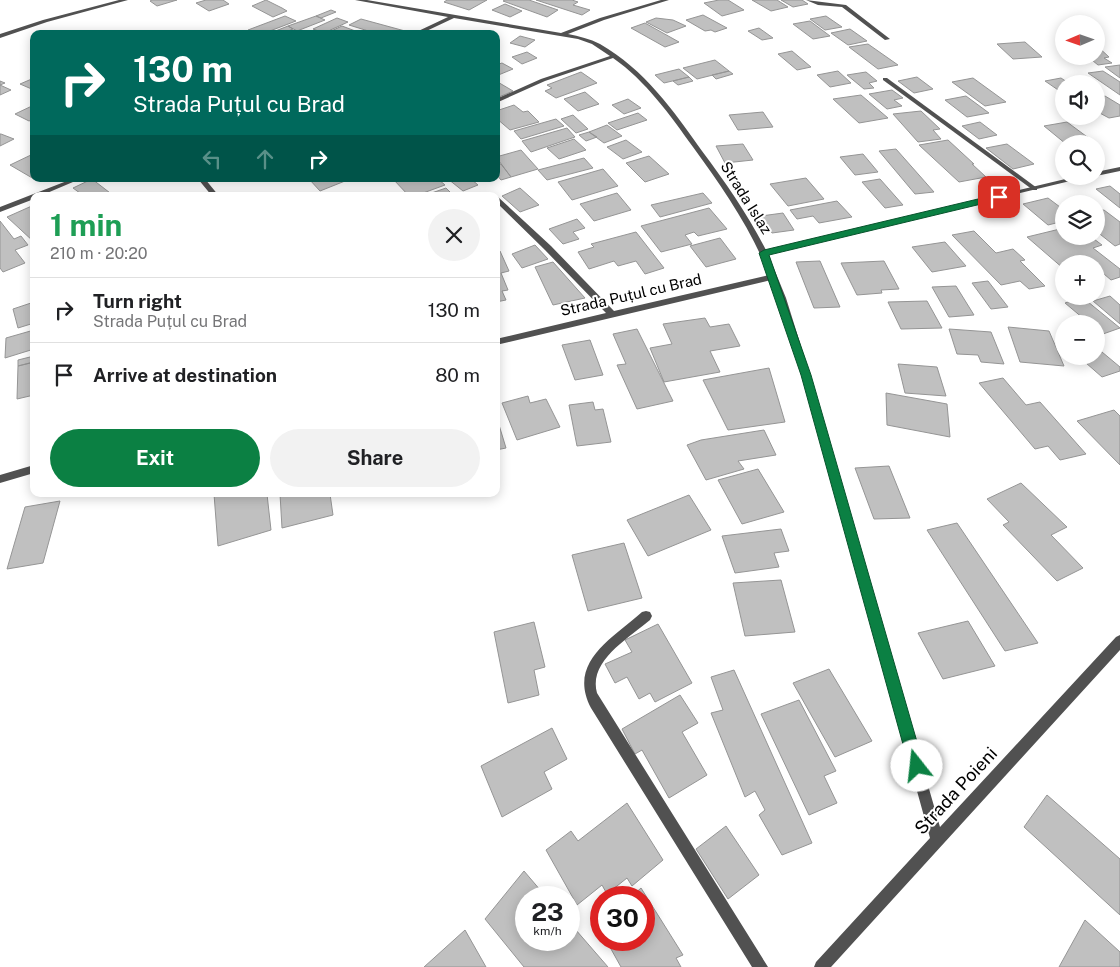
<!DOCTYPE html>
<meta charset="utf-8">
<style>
:root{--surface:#fff;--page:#f2f2f2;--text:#202124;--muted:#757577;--line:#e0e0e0;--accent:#0b8043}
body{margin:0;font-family:"Public Sans",sans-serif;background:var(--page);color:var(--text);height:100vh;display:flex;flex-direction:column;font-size:19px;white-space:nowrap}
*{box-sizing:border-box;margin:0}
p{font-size:16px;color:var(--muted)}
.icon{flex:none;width:28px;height:28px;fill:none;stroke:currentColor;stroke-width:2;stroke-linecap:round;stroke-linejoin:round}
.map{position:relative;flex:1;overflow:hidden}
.drawer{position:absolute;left:30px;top:192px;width:470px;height:305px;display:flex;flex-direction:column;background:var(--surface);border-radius:10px;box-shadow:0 2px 12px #0003}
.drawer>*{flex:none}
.hud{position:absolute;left:30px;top:30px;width:470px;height:152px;border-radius:10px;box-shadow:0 2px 12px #0003;background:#00695c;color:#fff;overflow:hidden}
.needle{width:32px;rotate:268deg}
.fabs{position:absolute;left:1055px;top:15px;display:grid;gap:10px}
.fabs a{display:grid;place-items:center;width:50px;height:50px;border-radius:50%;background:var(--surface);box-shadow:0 2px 12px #0003;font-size:25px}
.speed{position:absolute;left:515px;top:886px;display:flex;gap:10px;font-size:25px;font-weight:700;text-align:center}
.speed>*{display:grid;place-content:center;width:65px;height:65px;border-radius:50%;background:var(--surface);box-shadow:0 2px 12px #0003;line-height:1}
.speed small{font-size:12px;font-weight:400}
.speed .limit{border:8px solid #d22;background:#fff;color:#111}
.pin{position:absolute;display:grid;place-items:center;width:42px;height:42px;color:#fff;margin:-21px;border-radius:10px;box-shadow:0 2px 8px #0006}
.me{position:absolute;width:55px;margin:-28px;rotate:344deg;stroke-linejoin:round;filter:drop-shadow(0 0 4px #0008)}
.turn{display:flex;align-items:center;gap:18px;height:105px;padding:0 20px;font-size:22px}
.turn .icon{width:65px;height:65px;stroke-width:2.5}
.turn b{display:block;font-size:35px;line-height:42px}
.lanes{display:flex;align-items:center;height:48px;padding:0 20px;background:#0003;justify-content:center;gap:25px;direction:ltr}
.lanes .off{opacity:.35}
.round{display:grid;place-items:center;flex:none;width:52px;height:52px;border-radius:26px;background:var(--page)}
.overview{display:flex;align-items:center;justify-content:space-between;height:85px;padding:0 20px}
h1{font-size:30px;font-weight:700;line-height:38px;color:#1e9e55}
.primary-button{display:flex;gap:10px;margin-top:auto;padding:10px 20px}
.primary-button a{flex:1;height:58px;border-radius:30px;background:var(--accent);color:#fff;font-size:20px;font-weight:700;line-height:58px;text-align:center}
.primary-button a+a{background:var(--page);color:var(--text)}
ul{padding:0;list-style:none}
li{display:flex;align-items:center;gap:15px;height:65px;padding:0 20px;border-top:1px solid var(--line)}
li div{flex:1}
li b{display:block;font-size:19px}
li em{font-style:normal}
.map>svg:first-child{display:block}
.building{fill:#c0c0c0;stroke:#959595}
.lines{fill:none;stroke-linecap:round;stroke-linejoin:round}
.service{fill:#515151;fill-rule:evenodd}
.minor{fill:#515151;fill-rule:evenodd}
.route{fill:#0b8043;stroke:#07532c}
.labels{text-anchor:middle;stroke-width:4;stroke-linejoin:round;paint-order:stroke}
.street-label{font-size:15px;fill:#000;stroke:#fff}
.near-street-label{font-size:18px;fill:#000;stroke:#fff}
</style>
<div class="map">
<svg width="1120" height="967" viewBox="0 0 1120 967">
<rect width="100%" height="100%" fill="#fff"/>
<path class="building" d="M 152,0 L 177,0 L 157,6 L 150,1 Z
M 206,0 L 223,0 L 229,4 L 209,11 L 196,3 Z
M 266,0 L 282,8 L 287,11 L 273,17 L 252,6 Z
M 447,0 L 487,0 L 469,10 L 444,2 Z
M 505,0 L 529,0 L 558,10 L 547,17 L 503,1 Z
M 536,0 L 572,0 L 578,2 L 573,5 L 590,10 L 582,15 Z
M 719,0 L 728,0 L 744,10 L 722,16 L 704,3 Z
M 752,0 L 777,0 L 788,7 L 771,11 Z
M 781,0 L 802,0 L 808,4 L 793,7 Z
M 505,4 L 522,11 L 510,17 L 492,10 Z
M 331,10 L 336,12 L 321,18 L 316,16 Z
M 703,15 L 727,28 L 715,32 L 711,30 L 705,31 L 686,20 Z
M 285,16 L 296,21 L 262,34 L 254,34 L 248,30 Z
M 316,16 L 325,20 L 297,31 L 288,26 Z
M 826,16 L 842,27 L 825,30 L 810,19 Z
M 337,18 L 348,22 L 324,33 L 313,29 Z
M 656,18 L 673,20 L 686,26 L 667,33 L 646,22 Z
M 361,19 L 405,31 L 401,34 L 378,34 L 349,25 Z
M 810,21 L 830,36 L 813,39 L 793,24 Z
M 645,23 L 679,42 L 665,47 L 631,28 Z
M 288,26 L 293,29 L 281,34 L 268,34 Z
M 342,26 L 358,32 L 354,34 L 329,32 Z
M 759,28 L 773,38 L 762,40 L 748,31 Z
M 850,29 L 867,41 L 848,45 L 831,33 Z
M 520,36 L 535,40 L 525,47 L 510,43 Z
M 1025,42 L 1042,57 L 1013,59 L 997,44 Z
M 868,44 L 898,65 L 878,69 L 849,47 Z
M 1096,45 L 1109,57 L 1104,58 L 1112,63 L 1098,65 L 1087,56 L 1096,56 Z
M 792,51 L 811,67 L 797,70 L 778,54 Z
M 527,52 L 537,58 L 522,64 L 512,57 Z
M 715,60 L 729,71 L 697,79 L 683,68 Z
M 502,63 L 513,69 L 496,76 L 496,65 Z
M 1120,65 L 1120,78 L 1105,67 Z
M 679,69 L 689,77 L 664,83 L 655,75 Z
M 729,71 L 733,74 L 716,79 L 712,75 Z
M 838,71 L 851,83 L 830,87 L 817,75 Z
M 1103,71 L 1120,82 L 1120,95 L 1088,73 Z
M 581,72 L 597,83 L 556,98 L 545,91 L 552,88 L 547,85 Z
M 866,72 L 877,81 L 869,83 L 874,88 L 864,89 L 847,75 Z
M 689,77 L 693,81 L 678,85 L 673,81 Z
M 917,77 L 933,89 L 914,93 L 898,81 Z
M 34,78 L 34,90 L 20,84 Z
M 973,78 L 1006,102 L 985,106 L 952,82 Z
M 1061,78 L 1070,84 L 1064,84 L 1064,94 L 1045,81 Z
M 0,81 L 5,83 L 0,85 L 11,90 L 0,95 Z
M 496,81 L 513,91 L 499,97 L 496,95 Z
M 892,90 L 903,98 L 894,100 L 902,106 L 887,109 L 869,94 Z
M 585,92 L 599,104 L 578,111 L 564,99 Z
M 861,95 L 888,118 L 859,123 L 833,99 Z
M 966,96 L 989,113 L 967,117 L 945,100 Z
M 1105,96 L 1120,105 L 1120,116 L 1109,118 L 1096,111 L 1096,98 Z
M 628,99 L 641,108 L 624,114 L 612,105 Z
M 34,105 L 34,119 L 29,121 L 15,114 Z
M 514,105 L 523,112 L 528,111 L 539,122 L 510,130 L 496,118 L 496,111 Z
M 921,111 L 940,129 L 933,130 L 941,139 L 918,142 L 893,114 Z
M 763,112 L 773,127 L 738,130 L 729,115 Z
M 638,113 L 647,120 L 617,130 L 608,123 Z
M 573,115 L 588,129 L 576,133 L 561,119 Z
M 556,119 L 564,126 L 521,139 L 514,131 Z
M 980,122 L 997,135 L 979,139 L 962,126 Z
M 1067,122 L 1090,139 L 1083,141 L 1087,144 L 1066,144 L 1044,126 Z
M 607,125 L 622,136 L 604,143 L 589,132 Z
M 567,128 L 575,137 L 531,152 L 522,141 Z
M 589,132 L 597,137 L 586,141 L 579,135 Z
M 0,134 L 1,134 L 14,139 L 0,146 Z
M 574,139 L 586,150 L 559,159 L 547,148 Z
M 626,140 L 642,152 L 623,159 L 607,147 Z
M 948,140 L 974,164 L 972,164 L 986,177 L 959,182 L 919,145 Z
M 743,144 L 753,160 L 725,163 L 716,146 Z
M 1007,144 L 1034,164 L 1013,169 L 986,148 Z
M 896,149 L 934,192 L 915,194 L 879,151 Z
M 521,150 L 538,169 L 511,177 L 496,157 Z
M 33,154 L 34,179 L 10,165 Z
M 863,154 L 878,172 L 855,175 L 840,157 Z
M 649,156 L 669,174 L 645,182 L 626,163 Z
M 584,158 L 593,168 L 547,180 L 538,170 Z
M 501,164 L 511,177 L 501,180 L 496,174 L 496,166 Z
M 603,169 L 618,186 L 572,200 L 558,182 Z
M 806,178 L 824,199 L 788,206 L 770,184 Z
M 92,179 L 114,196 L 84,196 L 73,188 Z
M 309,179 L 350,179 L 320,191 Z
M 393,179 L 438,179 L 445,185 L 415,196 L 409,196 Z
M 448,179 L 471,179 L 478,185 L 463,191 Z
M 880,179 L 903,205 L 885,208 L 862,182 Z
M 1110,186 L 1120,194 L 1120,208 L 1096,189 Z
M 446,188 L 454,196 L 423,196 Z
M 520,188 L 539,205 L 520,212 L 502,196 Z
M 617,193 L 631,210 L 594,221 L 580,204 Z
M 703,193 L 712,203 L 660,217 L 651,205 Z
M 1048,198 L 1064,210 L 1064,221 L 1048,225 L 1023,204 Z
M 837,201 L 852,217 L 819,223 L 813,216 L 797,219 L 790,210 Z
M 34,205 L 34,242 L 7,217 Z
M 709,208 L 727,229 L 698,236 L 694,232 L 685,235 L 692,244 L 661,252 L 641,226 Z
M 1104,210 L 1120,222 L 1120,244 L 1115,246 L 1096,231 L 1096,211 Z
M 783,213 L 794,230 L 772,233 L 761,216 Z
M 577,219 L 585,228 L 573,232 L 579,239 L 563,244 L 549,229 Z
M 0,221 L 14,239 L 21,236 L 28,245 L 15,250 L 25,263 L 3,272 L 0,268 Z
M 1064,228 L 1064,236 L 1090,236 L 1102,245 L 1093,248 L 1120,269 L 1120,277 L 1111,280 L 1104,274 L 1096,276 L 1096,264 L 1064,264 L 1064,269 L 1027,237 Z
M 974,231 L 996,253 L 1013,249 L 1025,260 L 1020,261 L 1045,286 L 1029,289 L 1020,281 L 1001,285 L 952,235 Z
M 636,232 L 664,268 L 645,274 L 636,261 L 618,266 L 614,261 L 589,269 L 578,252 L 594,247 L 591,244 Z
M 720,238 L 736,259 L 706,267 L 690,246 Z
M 945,242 L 966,266 L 932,272 L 912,247 Z
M 535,245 L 548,259 L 522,268 L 512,254 Z
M 500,251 L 509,271 L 501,273 L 508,290 L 502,291 L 506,300 L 496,302 L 496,252 Z
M 820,261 L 840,307 L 814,308 L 796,262 Z
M 884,261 L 899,289 L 881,290 L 882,293 L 857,295 L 841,263 Z
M 553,262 L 585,298 L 553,305 L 535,267 Z
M 988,281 L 1008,307 L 991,309 L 972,283 Z
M 956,286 L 974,315 L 949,317 L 932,287 Z
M 1110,296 L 1120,305 L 1120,324 L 1093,301 Z
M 1082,297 L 1120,328 L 1103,334 L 1096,329 L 1096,324 L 1090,324 L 1065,303 Z
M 927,301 L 942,328 L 901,329 L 888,302 Z
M 34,302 L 34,323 L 18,328 L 13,309 Z
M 705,318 L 710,327 L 729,324 L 740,346 L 710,351 L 720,372 L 664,382 L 650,348 L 672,344 L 663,324 Z
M 1008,327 L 1049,331 L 1064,366 L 1020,362 Z
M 637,329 L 673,401 L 637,409 L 617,365 L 626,364 L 613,334 Z
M 949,329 L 991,332 L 1004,364 L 981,362 L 978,355 L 957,354 Z
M 34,330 L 34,349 L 5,358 L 6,338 Z
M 590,340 L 603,375 L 575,380 L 562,345 Z
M 1096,347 L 1120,367 L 1120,371 L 1102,377 L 1078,356 L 1096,356 Z
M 34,356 L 34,362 L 18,366 L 18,360 Z
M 34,362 L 34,395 L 17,399 L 18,366 Z
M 898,364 L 937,367 L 946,396 L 905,393 Z
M 769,368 L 785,422 L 728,430 L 703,380 Z
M 1003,378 L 1026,405 L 1040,402 L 1086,454 L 1060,460 L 1048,446 L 1035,449 L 979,383 Z
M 886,393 L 947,404 L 950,437 L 887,425 Z
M 528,396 L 530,403 L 546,399 L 560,427 L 517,440 L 502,403 Z
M 593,402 L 595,410 L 603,409 L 611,442 L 577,446 L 569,405 Z
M 1114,410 L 1120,416 L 1120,465 L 1077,421 Z
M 496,415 L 506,448 L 496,450 Z
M 764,430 L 776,455 L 738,461 L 744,469 L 706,480 L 687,445 L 701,440 Z
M 889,466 L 910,518 L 874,519 L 855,468 Z
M 758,469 L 784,512 L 742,524 L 718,480 Z
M 1021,483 L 1067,527 L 1051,535 L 1083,568 L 1057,581 L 1003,525 L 1009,522 L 987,499 Z
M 214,494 L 267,494 L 271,530 L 218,546 Z
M 280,494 L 330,494 L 333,515 L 282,528 Z
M 689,495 L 711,530 L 648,556 L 627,520 Z
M 60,501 L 43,563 L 7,569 L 25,507 Z
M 957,523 L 1038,643 L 1005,651 L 927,530 Z
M 781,529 L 789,551 L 774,553 L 779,567 L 735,573 L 722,536 Z
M 624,543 L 642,598 L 588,611 L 572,555 Z
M 781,580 L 795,632 L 745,636 L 733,583 Z
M 968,621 L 995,666 L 943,679 L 918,633 Z
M 534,622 L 545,667 L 534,670 L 539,695 L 508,703 L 494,632 Z
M 658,624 L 692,683 L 655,702 L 650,693 L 639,699 L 627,677 L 615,683 L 605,664 L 632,652 L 625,640 Z
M 829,669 L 872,741 L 835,757 L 793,683 Z
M 734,670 L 812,843 L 782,855 L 759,815 L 765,810 L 755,791 L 745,797 L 711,713 L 723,710 L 711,677 Z
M 680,695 L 698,723 L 682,732 L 707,775 L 669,798 L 642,750 L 635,754 L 622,729 Z
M 799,700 L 836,771 L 824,776 L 837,803 L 809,815 L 761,714 Z
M 552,728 L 567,759 L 544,772 L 552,789 L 502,817 L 481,766 Z
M 1047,795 L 1120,859 L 1120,915 L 1024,827 Z
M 627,803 L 663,860 L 632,886 L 627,878 L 607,894 L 602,885 L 577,905 L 546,850 L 571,831 L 578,841 Z
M 726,826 L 759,875 L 728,899 L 696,849 Z
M 524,871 L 547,898 L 526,898 L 526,940 L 569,940 L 569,922 L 608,967 L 524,967 L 485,919 Z
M 641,888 L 683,955 L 676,958 L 681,967 L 621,967 L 606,940 L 644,940 L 644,898 L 630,898 Z
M 1085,920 L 1120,952 L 1120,967 L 1059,967 Z
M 465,930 L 486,967 L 424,967 Z"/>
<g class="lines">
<path class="service" d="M 883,78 L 887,78 L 1037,188 L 1037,190 L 1033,190 L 883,80 Z"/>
<path class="minor" d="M 119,0 L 128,0 L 47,22 L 0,38 L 0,34 L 43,20 Z
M 355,0 L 367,0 L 561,33 L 600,18 L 661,0 L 669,0 L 604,20 L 568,34 C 579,36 590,39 600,44 C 644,69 674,111 702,151 C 726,183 748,215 766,250 L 1078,176 L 1091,176 L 768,254 L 786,298 L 810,375 L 940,827 L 1116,637 L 1120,635 L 1120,650 L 831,967 L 814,967 L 816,962 L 930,838 L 802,375 L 771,280 L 496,345 L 496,339 L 606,313 L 545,250 L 496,202 L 496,196 L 495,196 L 498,197 L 551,246 L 614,311 L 769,275 C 751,228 722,187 693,147 C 670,115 646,81 613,58 L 545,81 L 496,103 L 496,99 L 541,79 L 610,56 L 592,44 L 578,39 L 454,18 L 420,34 L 412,34 L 448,17 Z
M 806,0 L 846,5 L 890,39 L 885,40 L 842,7 L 818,5 Z
M 1120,167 L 1120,171 L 1096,176 L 1096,172 Z
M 72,179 L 80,179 L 40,196 L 34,196 L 34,199 L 0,212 L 0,207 Z
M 198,179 L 205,179 L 219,196 L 212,196 Z
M 34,465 L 34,473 L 0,483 L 0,475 Z
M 646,611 L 650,612 L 652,616 L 650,620 C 629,638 588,661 597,693 L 768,967 L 752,967 L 591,708 C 567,662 612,639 642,612 Z"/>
</g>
<path class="route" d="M 999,194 L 1002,195 L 1002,199 L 769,255 L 811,375 L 924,766 L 922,771 L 917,774 L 911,771 L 909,766 L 801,375 L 759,253 L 764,250 Z"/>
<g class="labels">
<g class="street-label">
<text transform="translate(746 198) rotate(58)" y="5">Strada Islaz</text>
<text transform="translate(631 295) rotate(-13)" y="5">Strada Puțul cu Brad</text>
</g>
<g class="near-street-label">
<text transform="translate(956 791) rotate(-47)" y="6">Strada Poieni</text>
</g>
</g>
</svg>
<div class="fabs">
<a><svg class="needle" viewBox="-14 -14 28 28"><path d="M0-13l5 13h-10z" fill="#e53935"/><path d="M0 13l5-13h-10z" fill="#757577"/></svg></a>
<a><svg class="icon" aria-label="sound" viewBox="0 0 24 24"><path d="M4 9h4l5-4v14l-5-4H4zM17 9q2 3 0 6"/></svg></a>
<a><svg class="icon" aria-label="search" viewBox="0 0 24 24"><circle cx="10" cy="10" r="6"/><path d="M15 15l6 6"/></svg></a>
<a><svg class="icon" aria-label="layers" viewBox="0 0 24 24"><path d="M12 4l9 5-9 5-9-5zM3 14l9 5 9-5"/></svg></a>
<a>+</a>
<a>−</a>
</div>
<div class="speed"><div>23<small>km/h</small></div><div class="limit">30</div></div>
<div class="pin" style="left:999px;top:197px;background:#d93025"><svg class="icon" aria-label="arrive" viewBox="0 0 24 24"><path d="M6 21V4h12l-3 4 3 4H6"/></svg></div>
<svg class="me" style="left:917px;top:766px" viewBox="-20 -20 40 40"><circle r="19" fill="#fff"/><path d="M0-13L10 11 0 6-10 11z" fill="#0b8043"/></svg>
<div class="hud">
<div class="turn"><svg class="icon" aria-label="right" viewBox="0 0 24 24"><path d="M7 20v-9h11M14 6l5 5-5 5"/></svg><div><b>130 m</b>Strada Puțul cu Brad</div></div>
<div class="lanes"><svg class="icon off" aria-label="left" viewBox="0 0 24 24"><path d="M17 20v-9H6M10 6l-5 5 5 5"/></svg><svg class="icon off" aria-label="ahead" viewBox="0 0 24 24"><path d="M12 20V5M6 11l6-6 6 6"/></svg><svg class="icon" aria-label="right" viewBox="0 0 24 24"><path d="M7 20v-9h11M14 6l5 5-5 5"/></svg></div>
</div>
<section class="drawer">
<div class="overview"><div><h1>1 min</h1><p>210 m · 20:20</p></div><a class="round"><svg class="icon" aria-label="close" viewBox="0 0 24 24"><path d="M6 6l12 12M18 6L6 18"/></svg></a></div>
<ul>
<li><svg class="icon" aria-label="right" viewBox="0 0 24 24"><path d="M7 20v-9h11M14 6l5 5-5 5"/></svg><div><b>Turn right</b><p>Strada Puțul cu Brad</p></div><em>130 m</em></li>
<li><svg class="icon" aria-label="arrive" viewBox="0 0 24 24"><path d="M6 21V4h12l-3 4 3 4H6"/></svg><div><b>Arrive at destination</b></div><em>80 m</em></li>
</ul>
<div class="primary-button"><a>Exit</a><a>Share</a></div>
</section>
</div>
